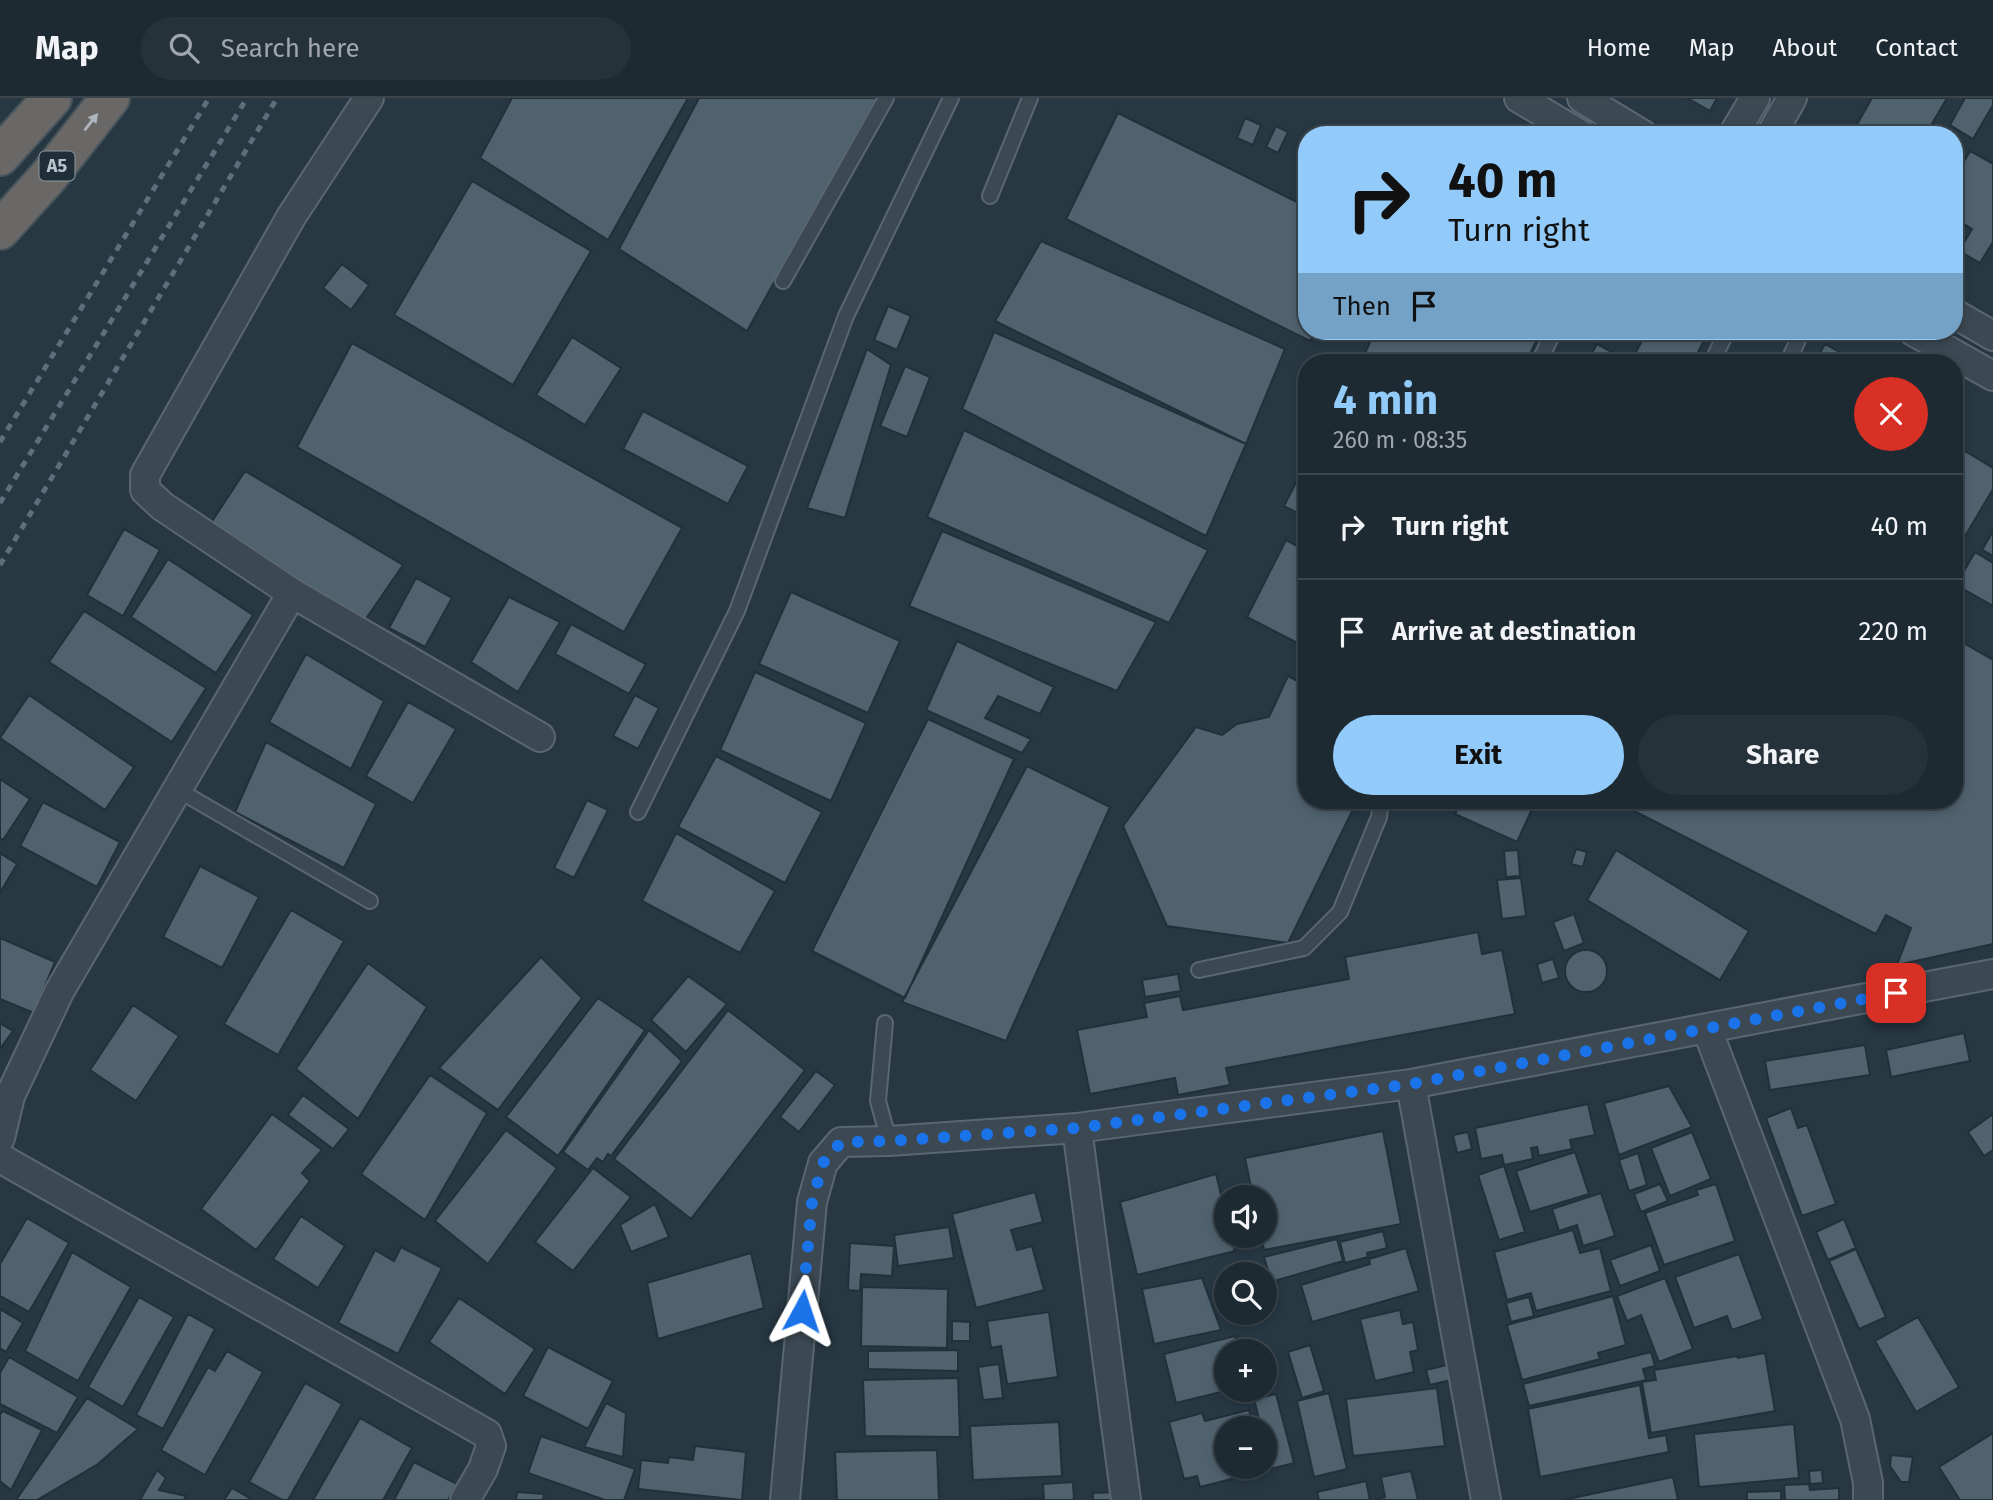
<!DOCTYPE html>
<meta charset="utf-8">
<style>
:root{--surface:#1d2a32;--page:#25323a;--text:#f1f3f6;--muted:#a0a7ac;--line:#3b464d;--accent:#92cbf9}
body{margin:0;font-family:"Fira Sans",sans-serif;background:var(--page);color:var(--text);height:100vh;display:flex;flex-direction:column;font-size:26px;white-space:nowrap}
*{box-sizing:border-box;margin:0}
p{font-size:23px;color:var(--muted)}
.icon{flex:none;width:38px;height:38px;fill:none;stroke:currentColor;stroke-width:2;stroke-linecap:round;stroke-linejoin:round}
.map{position:relative;flex:1;overflow:hidden}
.panel{position:absolute;left:1298px;top:256px;width:665px;height:455px;display:flex;flex-direction:column;background:var(--surface);border-radius:28px;box-shadow:0 4px 10px #0003,0 0 0 2px var(--line)}
.panel>*{flex:none}
.guide{position:absolute;left:1298px;top:28px;width:665px;height:214px;border-radius:28px;box-shadow:0 4px 10px #0003,0 0 0 2px var(--line);background:#92cbf9;color:#111;overflow:hidden}
.controls{position:absolute;left:1214px;top:1087px;display:grid;gap:14px}
.controls a{display:grid;place-items:center;width:63px;height:63px;border-radius:50%;background:var(--surface);box-shadow:0 4px 10px #0003,0 0 0 2px var(--line);font-size:35px}
.pin{position:absolute;display:grid;place-items:center;width:60px;height:60px;color:#fff;margin:-30px;border-radius:14px;box-shadow:0 4px 10px #0006}
.me{position:absolute;width:77px;margin:-38px;rotate:5deg;stroke-linejoin:round;filter:drop-shadow(0 0 5px #0008)}
.turn{display:flex;align-items:center;gap:24px;height:147px;padding:0 35px;font-size:32px}
.turn .icon{width:91px;height:91px;stroke-width:2.5}
.turn b{display:block;font-size:49px;line-height:60px}
.then{display:flex;align-items:center;height:66px;padding:0 35px;background:#0003;gap:14px;font-size:26px}
.round{display:grid;place-items:center;flex:none;width:74px;height:74px;border-radius:37px;background:var(--page)}
.head{display:flex;align-items:center;justify-content:space-between;height:119px;padding:0 35px}
h1{font-size:42px;font-weight:700;line-height:52px;color:var(--accent)}
.button{display:flex;gap:14px;margin-top:auto;padding:14px 35px}
.button a{flex:1;height:80px;border-radius:42px;background:var(--accent);color:#111;font-size:28px;font-weight:700;line-height:80px;text-align:center}
.button a+a{background:var(--page);color:var(--text)}
ul{padding:0;list-style:none}
li{display:flex;align-items:center;gap:21px;height:105px;padding:0 35px;border-top:2px solid var(--line)}
li div{flex:1}
li b{display:block;font-size:26px}
li em{font-style:normal}
header{display:flex;align-items:center;gap:42px;box-sizing:border-box;height:98px;padding:0 35px;background:var(--surface);border-bottom:2px solid var(--line)}
header strong{font-size:33px}
nav{display:flex;gap:38px;margin-inline-start:auto;font-size:24px}
.search{width:490px;height:63px;background:var(--page);display:flex;align-items:center;gap:18px;box-sizing:border-box;padding:0 24px;border-radius:38px;color:var(--muted);font-size:26px}
.map>svg:first-child{display:block}
.building{fill:#50626e;stroke:#22303a;stroke-width:2}
.lines{fill:none;stroke-linecap:round;stroke-linejoin:round}
.service-casing{stroke:#5a6770;stroke-width:18}
.minor-casing{stroke:#5a6770;stroke-width:32}
.trunk-casing{stroke:#46545d;stroke-width:42}
.service{stroke:#3c4953;stroke-width:14}
.minor{stroke:#3c4953;stroke-width:28}
.trunk{stroke:#6a6866;stroke-width:38}
.rail{stroke:#5e6e7a;stroke-width:5;stroke-dasharray:7 7;stroke-linecap:butt}
.oneway{fill:#adb6be}
.route{stroke:#1a73e8;stroke-width:12;stroke-dasharray:0 21.6}
.labels{text-anchor:middle;stroke-width:7;stroke-linejoin:round;paint-order:stroke}
.shield{fill:#202e38;stroke:#8b97a0;stroke-width:2}
.shield-label{font-size:18px;font-weight:bold;fill:#b9c4cd}
</style>
<header>
<strong>Map</strong>
<div class="search"><svg class="icon" aria-label="search" viewBox="0 0 24 24"><circle cx="10" cy="10" r="6"/><path d="M15 15l6 6"/></svg>Search here</div>
<nav><a>Home</a><a>Map</a><a>About</a><a>Contact</a></nav>
</header>
<div class="map">
<svg width="1993" height="1402" viewBox="0 0 1993 1402">
<rect width="100%" height="100%" fill="#273843"/>
<path class="building" d="M 512,0 L 688,0 L 608,142 L 480,60 Z
M 699,0 L 877,0 L 747,233 L 619,151 Z
M 1687,0 L 1717,0 L 1710,13 Z
M 1872,0 L 1947,0 L 1929,31 L 1938,37 L 1866,37 L 1855,30 Z
M 1965,0 L 1993,0 L 1993,7 L 1973,41 L 1950,27 Z
M 1118,15 L 1307,109 L 1307,233 L 1316,233 L 1310,243 L 1066,121 Z
M 1245,20 L 1261,27 L 1253,47 L 1237,40 Z
M 1276,28 L 1288,34 L 1278,55 L 1266,49 Z
M 1970,53 L 1993,66 L 1993,144 L 1980,165 L 1959,153 L 1972,131 L 1955,120 L 1955,79 Z
M 472,83 L 591,153 L 513,287 L 394,217 Z
M 1041,143 L 1285,251 L 1246,346 L 995,223 Z
M 342,166 L 369,187 L 351,212 L 323,190 Z
M 888,208 L 911,218 L 897,252 L 874,242 Z
M 1375,233 L 1541,233 L 1526,264 L 1361,264 Z
M 1647,233 L 1709,233 L 1693,264 L 1631,264 Z
M 994,234 L 1246,346 L 1206,438 L 962,311 Z
M 572,239 L 621,270 L 585,327 L 536,297 Z
M 352,245 L 682,430 L 624,534 L 297,349 Z
M 1597,246 L 1625,261 L 1624,264 L 1587,264 Z
M 1825,246 L 1857,264 L 1815,264 Z
M 867,251 L 891,267 L 845,420 L 807,410 Z
M 905,268 L 930,279 L 907,339 L 880,328 Z
M 643,313 L 748,368 L 728,406 L 623,351 Z
M 964,332 L 1208,452 L 1169,525 L 927,419 Z
M 1955,347 L 1993,370 L 1993,391 L 1955,455 Z
M 245,373 L 403,467 L 363,525 L 207,431 Z
M 1300,377 L 1307,380 L 1307,420 L 1284,408 Z
M 124,431 L 160,452 L 123,518 L 87,497 Z
M 942,433 L 1156,524 L 1117,593 L 909,508 Z
M 1993,433 L 1993,458 L 1982,452 Z
M 1286,442 L 1307,453 L 1307,550 L 1247,519 Z
M 1975,454 L 1993,465 L 1993,508 L 1956,487 Z
M 168,461 L 253,517 L 216,575 L 131,519 Z
M 416,480 L 452,500 L 425,549 L 389,530 Z
M 791,494 L 900,543 L 868,615 L 759,566 Z
M 509,499 L 560,524 L 518,594 L 471,564 Z
M 84,513 L 206,590 L 172,644 L 49,564 Z
M 571,526 L 646,566 L 629,596 L 555,556 Z
M 1955,540 L 1993,562 L 1993,846 L 1897,867 L 1911,830 L 1886,817 L 1876,836 L 1636,714 L 1643,702 L 1955,702 Z
M 957,543 L 1054,589 L 1040,616 L 998,598 L 985,620 L 1031,641 L 1022,655 L 926,612 Z
M 306,556 L 384,603 L 351,671 L 269,624 Z
M 755,574 L 866,625 L 831,703 L 720,652 Z
M 1288,578 L 1307,588 L 1307,702 L 1346,702 L 1355,707 L 1288,845 L 1167,828 L 1123,728 L 1196,629 L 1222,637 L 1237,626 L 1269,619 Z
M 29,597 L 134,669 L 105,712 L 0,640 Z
M 635,597 L 659,610 L 638,651 L 613,638 Z
M 408,604 L 456,631 L 413,705 L 366,678 Z
M 928,621 L 1014,661 L 905,900 L 812,853 Z
M 266,644 L 376,706 L 344,770 L 235,714 Z
M 716,658 L 822,714 L 785,785 L 678,729 Z
M 1027,668 L 1110,709 L 1006,943 L 902,904 Z
M 0,681 L 30,701 L 3,742 L 0,740 Z
M 587,702 L 608,712 L 574,780 L 554,770 Z
M 1422,702 L 1449,702 L 1445,711 Z
M 1462,702 L 1517,702 L 1533,709 L 1517,744 L 1455,716 Z
M 43,704 L 120,744 L 97,789 L 20,748 Z
M 676,735 L 775,793 L 740,855 L 642,803 Z
M 1576,751 L 1587,754 L 1583,769 L 1571,766 Z
M 1518,752 L 1520,778 L 1506,779 L 1504,753 Z
M 1616,752 L 1749,833 L 1720,882 L 1587,802 Z
M 0,755 L 17,766 L 0,795 Z
M 200,768 L 259,799 L 222,870 L 163,839 Z
M 1521,780 L 1526,818 L 1502,821 L 1497,782 Z
M 291,812 L 344,843 L 278,957 L 224,926 Z
M 1574,816 L 1584,845 L 1564,853 L 1553,824 Z
M 1478,834 L 1482,856 L 1502,852 L 1515,916 L 1226,970 L 1230,987 L 1178,997 L 1175,980 L 1090,996 L 1077,932 L 1147,919 L 1144,905 L 1180,898 L 1183,912 L 1349,881 L 1345,859 Z
M 0,840 L 55,864 L 34,915 L 0,901 Z
M1565 873a21 21 0 1 1 42 0a21 21 0 1 1-42 0Z
M 541,859 L 582,900 L 498,1012 L 439,970 Z
M 1553,861 L 1559,880 L 1542,885 L 1537,866 Z
M 368,865 L 427,909 L 358,1021 L 296,971 Z
M 1178,876 L 1181,893 L 1145,899 L 1142,882 Z
M 688,878 L 727,906 L 686,954 L 651,922 Z
M 598,900 L 645,932 L 558,1058 L 506,1019 Z
M 133,907 L 179,938 L 136,1003 L 90,972 Z
M 728,912 L 805,972 L 691,1121 L 614,1061 Z
M 0,925 L 13,933 L 0,951 Z
M 649,932 L 682,963 L 611,1058 L 608,1056 L 603,1064 L 597,1060 L 588,1072 L 563,1054 Z
M 1964,935 L 1970,963 L 1891,979 L 1886,952 Z
M 1865,947 L 1870,977 L 1770,992 L 1765,963 Z
M 816,973 L 835,987 L 799,1034 L 780,1019 Z
M 430,977 L 487,1015 L 425,1122 L 361,1076 Z
M 1669,988 L 1692,1029 L 1619,1057 L 1604,1005 Z
M 303,997 L 349,1031 L 333,1051 L 288,1017 Z
M 1588,1006 L 1595,1037 L 1570,1042 L 1572,1051 L 1539,1058 L 1537,1049 L 1531,1050 L 1533,1061 L 1504,1067 L 1502,1057 L 1481,1061 L 1475,1030 Z
M 1791,1010 L 1798,1030 L 1807,1027 L 1836,1106 L 1802,1118 L 1766,1020 Z
M 272,1016 L 322,1052 L 302,1075 L 310,1083 L 256,1152 L 201,1111 Z
M 1993,1016 L 1993,1052 L 1984,1058 L 1968,1034 Z
M 506,1032 L 557,1070 L 488,1166 L 435,1123 Z
M 1383,1033 L 1401,1126 L 1264,1152 L 1261,1138 L 1265,1138 L 1265,1099 L 1253,1099 L 1245,1060 Z
M 1468,1034 L 1472,1051 L 1457,1055 L 1453,1037 Z
M 1692,1034 L 1711,1081 L 1670,1098 L 1651,1050 Z
M 1575,1054 L 1589,1096 L 1530,1114 L 1516,1073 Z
M 1638,1055 L 1647,1087 L 1629,1093 L 1619,1062 Z
M 1504,1068 L 1525,1134 L 1499,1142 L 1478,1077 Z
M 593,1070 L 631,1099 L 573,1173 L 535,1144 Z
M 1216,1076 L 1227,1121 L 1227,1138 L 1231,1138 L 1235,1153 L 1137,1177 L 1120,1104 Z
M 1660,1086 L 1668,1103 L 1641,1114 L 1634,1096 Z
M 1716,1086 L 1735,1143 L 1664,1167 L 1645,1115 L 1698,1097 L 1696,1092 Z
M 1035,1094 L 1043,1124 L 1011,1132 L 1017,1152 L 1032,1148 L 1044,1192 L 976,1210 L 952,1116 Z
M 1601,1095 L 1615,1138 L 1583,1148 L 1577,1127 L 1559,1133 L 1552,1111 Z
M 655,1106 L 669,1139 L 631,1154 L 620,1127 Z
M 301,1118 L 345,1148 L 318,1190 L 273,1161 Z
M 27,1120 L 69,1145 L 29,1214 L 0,1198 L 0,1166 Z
M 1844,1121 L 1856,1150 L 1828,1162 L 1816,1134 Z
M 949,1129 L 954,1160 L 898,1168 L 894,1137 Z
M 1573,1132 L 1580,1155 L 1600,1150 L 1611,1193 L 1536,1213 L 1531,1195 L 1507,1202 L 1494,1154 Z
M 1383,1133 L 1387,1150 L 1367,1155 L 1368,1159 L 1345,1165 L 1340,1144 Z
M 1337,1141 L 1343,1163 L 1271,1184 L 1264,1159 Z
M 850,1145 L 894,1148 L 892,1178 L 861,1176 L 860,1193 L 848,1192 Z
M 1651,1147 L 1660,1173 L 1620,1188 L 1610,1162 Z
M 401,1149 L 442,1170 L 398,1256 L 338,1225 L 375,1152 L 394,1163 Z
M 1406,1150 L 1419,1193 L 1312,1224 L 1301,1187 L 1370,1166 L 1369,1161 Z
M 1856,1151 L 1886,1219 L 1859,1231 L 1829,1163 Z
M 72,1154 L 131,1189 L 78,1283 L 25,1253 Z
M 751,1155 L 764,1210 L 658,1241 L 647,1185 Z
M 1739,1156 L 1763,1221 L 1732,1232 L 1727,1218 L 1694,1230 L 1675,1179 Z
M 1202,1180 L 1221,1232 L 1154,1246 L 1142,1191 Z
M 1665,1180 L 1693,1251 L 1659,1264 L 1641,1217 L 1627,1223 L 1617,1198 Z
M 862,1189 L 948,1191 L 947,1250 L 861,1248 Z
M 1613,1198 L 1626,1247 L 1598,1255 L 1600,1261 L 1522,1282 L 1507,1227 Z
M 139,1199 L 174,1219 L 123,1309 L 88,1289 Z
M 1529,1199 L 1534,1218 L 1511,1224 L 1506,1205 Z
M 459,1200 L 535,1251 L 505,1296 L 429,1244 Z
M 0,1211 L 23,1225 L 6,1254 L 0,1250 Z
M 1400,1212 L 1403,1226 L 1413,1224 L 1418,1252 L 1410,1254 L 1414,1274 L 1375,1283 L 1360,1221 Z
M 1049,1214 L 1058,1279 L 1007,1286 L 1001,1248 L 991,1250 L 987,1223 Z
M 188,1216 L 215,1231 L 163,1331 L 136,1317 Z
M 1918,1219 L 1959,1289 L 1916,1314 L 1875,1243 Z
M 952,1223 L 970,1224 L 970,1243 L 952,1243 Z
M 1235,1238 L 1239,1253 L 1227,1253 L 1227,1292 L 1229,1292 L 1176,1305 L 1164,1256 Z
M 1310,1247 L 1324,1293 L 1302,1300 L 1288,1254 Z
M 548,1249 L 613,1283 L 588,1331 L 523,1298 Z
M 958,1252 L 958,1273 L 868,1271 L 868,1253 Z
M 227,1253 L 263,1274 L 205,1377 L 161,1352 L 208,1269 L 215,1273 Z
M 1651,1254 L 1655,1268 L 1643,1271 L 1646,1282 L 1529,1308 L 1523,1286 Z
M 1765,1255 L 1775,1313 L 1651,1335 L 1642,1284 L 1656,1282 L 1654,1272 L 1737,1258 L 1738,1260 Z
M 9,1259 L 78,1299 L 57,1335 L 0,1306 L 0,1275 Z
M 1455,1265 L 1459,1280 L 1430,1287 L 1426,1272 Z
M 999,1266 L 1003,1300 L 983,1302 L 978,1269 Z
M 958,1280 L 960,1339 L 865,1338 L 863,1282 Z
M 305,1285 L 342,1306 L 288,1402 L 282,1402 L 249,1384 Z
M 1640,1287 L 1649,1340 L 1666,1337 L 1669,1354 L 1540,1379 L 1528,1311 Z
M 1437,1290 L 1445,1348 L 1353,1358 L 1346,1301 Z
M 1329,1295 L 1347,1371 L 1314,1379 L 1297,1303 Z
M 1276,1296 L 1294,1365 L 1200,1389 L 1197,1378 L 1184,1381 L 1169,1324 L 1202,1315 L 1205,1323 L 1249,1312 L 1253,1330 L 1227,1330 L 1227,1368 L 1265,1368 L 1265,1330 L 1256,1330 L 1261,1329 L 1254,1301 Z
M 87,1300 L 138,1331 L 98,1366 L 37,1402 L 16,1402 Z
M 606,1305 L 626,1315 L 623,1359 L 584,1349 Z
M 3,1313 L 42,1332 L 11,1392 L 0,1383 L 0,1316 Z
M 360,1320 L 412,1350 L 383,1402 L 313,1402 Z
M 1059,1324 L 1062,1378 L 973,1382 L 970,1328 Z
M 1794,1326 L 1799,1380 L 1699,1389 L 1694,1336 Z
M 1993,1335 L 1993,1402 L 1960,1402 L 1939,1369 Z
M 541,1338 L 635,1371 L 624,1402 L 605,1402 L 528,1375 Z
M 695,1348 L 746,1354 L 742,1402 L 638,1391 L 641,1362 L 668,1365 L 669,1359 L 693,1362 Z
M 937,1352 L 939,1402 L 837,1402 L 835,1354 Z
M 1891,1357 L 1913,1359 L 1909,1384 L 1901,1384 L 1890,1368 Z
M 414,1364 L 457,1386 L 448,1402 L 394,1402 Z
M 157,1372 L 166,1380 L 159,1392 L 186,1398 L 184,1402 L 140,1402 Z
M 1822,1372 L 1823,1385 L 1810,1386 L 1809,1373 Z
M 1411,1373 L 1418,1402 L 1374,1402 L 1385,1399 L 1381,1379 Z
M 1673,1379 L 1678,1402 L 1563,1402 Z
M 1366,1383 L 1370,1402 L 1319,1402 L 1317,1394 Z
M 1073,1384 L 1074,1402 L 1004,1402 L 1044,1400 L 1043,1386 Z
M 1809,1386 L 1810,1392 L 1839,1390 L 1839,1402 L 1785,1402 L 1784,1387 Z
M 232,1390 L 246,1398 L 252,1402 L 224,1402 Z
M 1781,1393 L 1781,1402 L 1747,1402 L 1747,1394 Z
M 517,1394 L 544,1396 L 543,1402 L 516,1402 Z
M 1116,1394 L 1117,1402 L 1093,1402 L 1093,1395 Z"/>
<g class="lines">
<g class="service-casing">
<path id="service" d="M 990,98 L 1030,0
M 783,183 L 886,0
M 1539,264 L 1554,233
M 1712,264 L 1727,233
M 1788,264 L 1802,233
M 178,692 L 370,803
M 638,714 L 737,513 L 846,218 L 951,0
M 1199,872 L 1304,850 L 1340,814 L 1379,719 L 1381,702
M 885,925 L 878,1003 L 889,1043"/>
</g>
<g class="minor-casing">
<path id="minor" d="M 369,0 L 291,119 L 145,377 L 145,392 L 162,408 L 292,495 L 540,639
M 1519,0 L 1581,37
M 1582,0 L 1643,37
M 1733,37 L 1755,0
M 1771,37 L 1792,0
M 1955,216 L 1993,238
M 1913,233 L 1993,278
M 1707,931 L 1855,1321 L 1868,1385 L 1868,1402
M 1411,986 L 1486,1402
M 1077,1030 L 1126,1402
M 0,1040 L 10,998 L 59,894 L 292,495
M 0,1060 L 487,1336 L 491,1348 L 483,1371 L 465,1402
M 785,1402 L 812,1104 L 823,1065 L 841,1044 L 889,1043 L 1077,1030 L 1411,986 L 1993,876"/>
</g>
<g class="trunk-casing">
<path id="trunk" d="M 0,58 L 52,0
M 0,132 L 48,79 L 110,0"/>
</g>
<use href="#service" class="service"/>
<use href="#minor" class="minor"/>
<use href="#trunk" class="trunk"/>
<path class="rail" d="M 0,344 L 209,0
M 0,405 L 247,0
M 0,467 L 277,0"/>
</g>
<defs><path id="oneway-solid" d="M-6-.8H1V-3.2L6.5 0L1 3.2V.8H-6Z" transform="scale(1.75)"/></defs>
<use class="oneway" href="#oneway-solid" transform="translate(91 24) rotate(-52)"/>
<g class="lines">
<path class="route" d="M 802,1213 L 812,1104 L 823,1065 L 841,1044 L 889,1043 L 1077,1030 L 1411,986 L 1896,895"/>
</g>
<g class="labels">
<rect class="shield" x="39.5" y="53.5" width="35" height="29" rx="5"/>
<g class="shield-label">
<text x="57" y="74">A5</text>
</g>
</g>
</svg>
<div class="controls">
<a><svg class="icon" aria-label="sound" viewBox="0 0 24 24"><path d="M4 9h4l5-4v14l-5-4H4zM17 9q2 3 0 6"/></svg></a>
<a><svg class="icon" aria-label="search" viewBox="0 0 24 24"><circle cx="10" cy="10" r="6"/><path d="M15 15l6 6"/></svg></a>
<a>+</a>
<a>−</a>
</div>
<div class="pin" style="left:1896px;top:895px;background:#d93025"><svg class="icon" aria-label="arrive" viewBox="0 0 24 24"><path d="M6 21V4h12l-3 4 3 4H6"/></svg></div>
<svg class="me" style="left:802px;top:1213px" viewBox="-20 -20 40 40"><path d="M0-17L14 15 0 8-14 15z" fill="#1a73e8" stroke="#fff" stroke-width="4"/></svg>
<div class="guide">
<div class="turn"><svg class="icon" aria-label="right" viewBox="0 0 24 24"><path d="M7 20v-9h11M14 6l5 5-5 5"/></svg><div><b>40 m</b>Turn right</div></div>
<div class="then">Then<svg class="icon" aria-label="arrive" viewBox="0 0 24 24"><path d="M6 21V4h12l-3 4 3 4H6"/></svg></div>
</div>
<section class="panel">
<div class="head"><div><h1>4 min</h1><p>260 m · 08:35</p></div><a class="round" style="background:#d93025;color:#fff"><svg class="icon" aria-label="close" viewBox="0 0 24 24"><path d="M6 6l12 12M18 6L6 18"/></svg></a></div>
<ul>
<li><svg class="icon" aria-label="right" viewBox="0 0 24 24"><path d="M7 20v-9h11M14 6l5 5-5 5"/></svg><div><b>Turn right</b></div><em>40 m</em></li>
<li><svg class="icon" aria-label="arrive" viewBox="0 0 24 24"><path d="M6 21V4h12l-3 4 3 4H6"/></svg><div><b>Arrive at destination</b></div><em>220 m</em></li>
</ul>
<div class="button"><a>Exit</a><a>Share</a></div>
</section>
</div>
